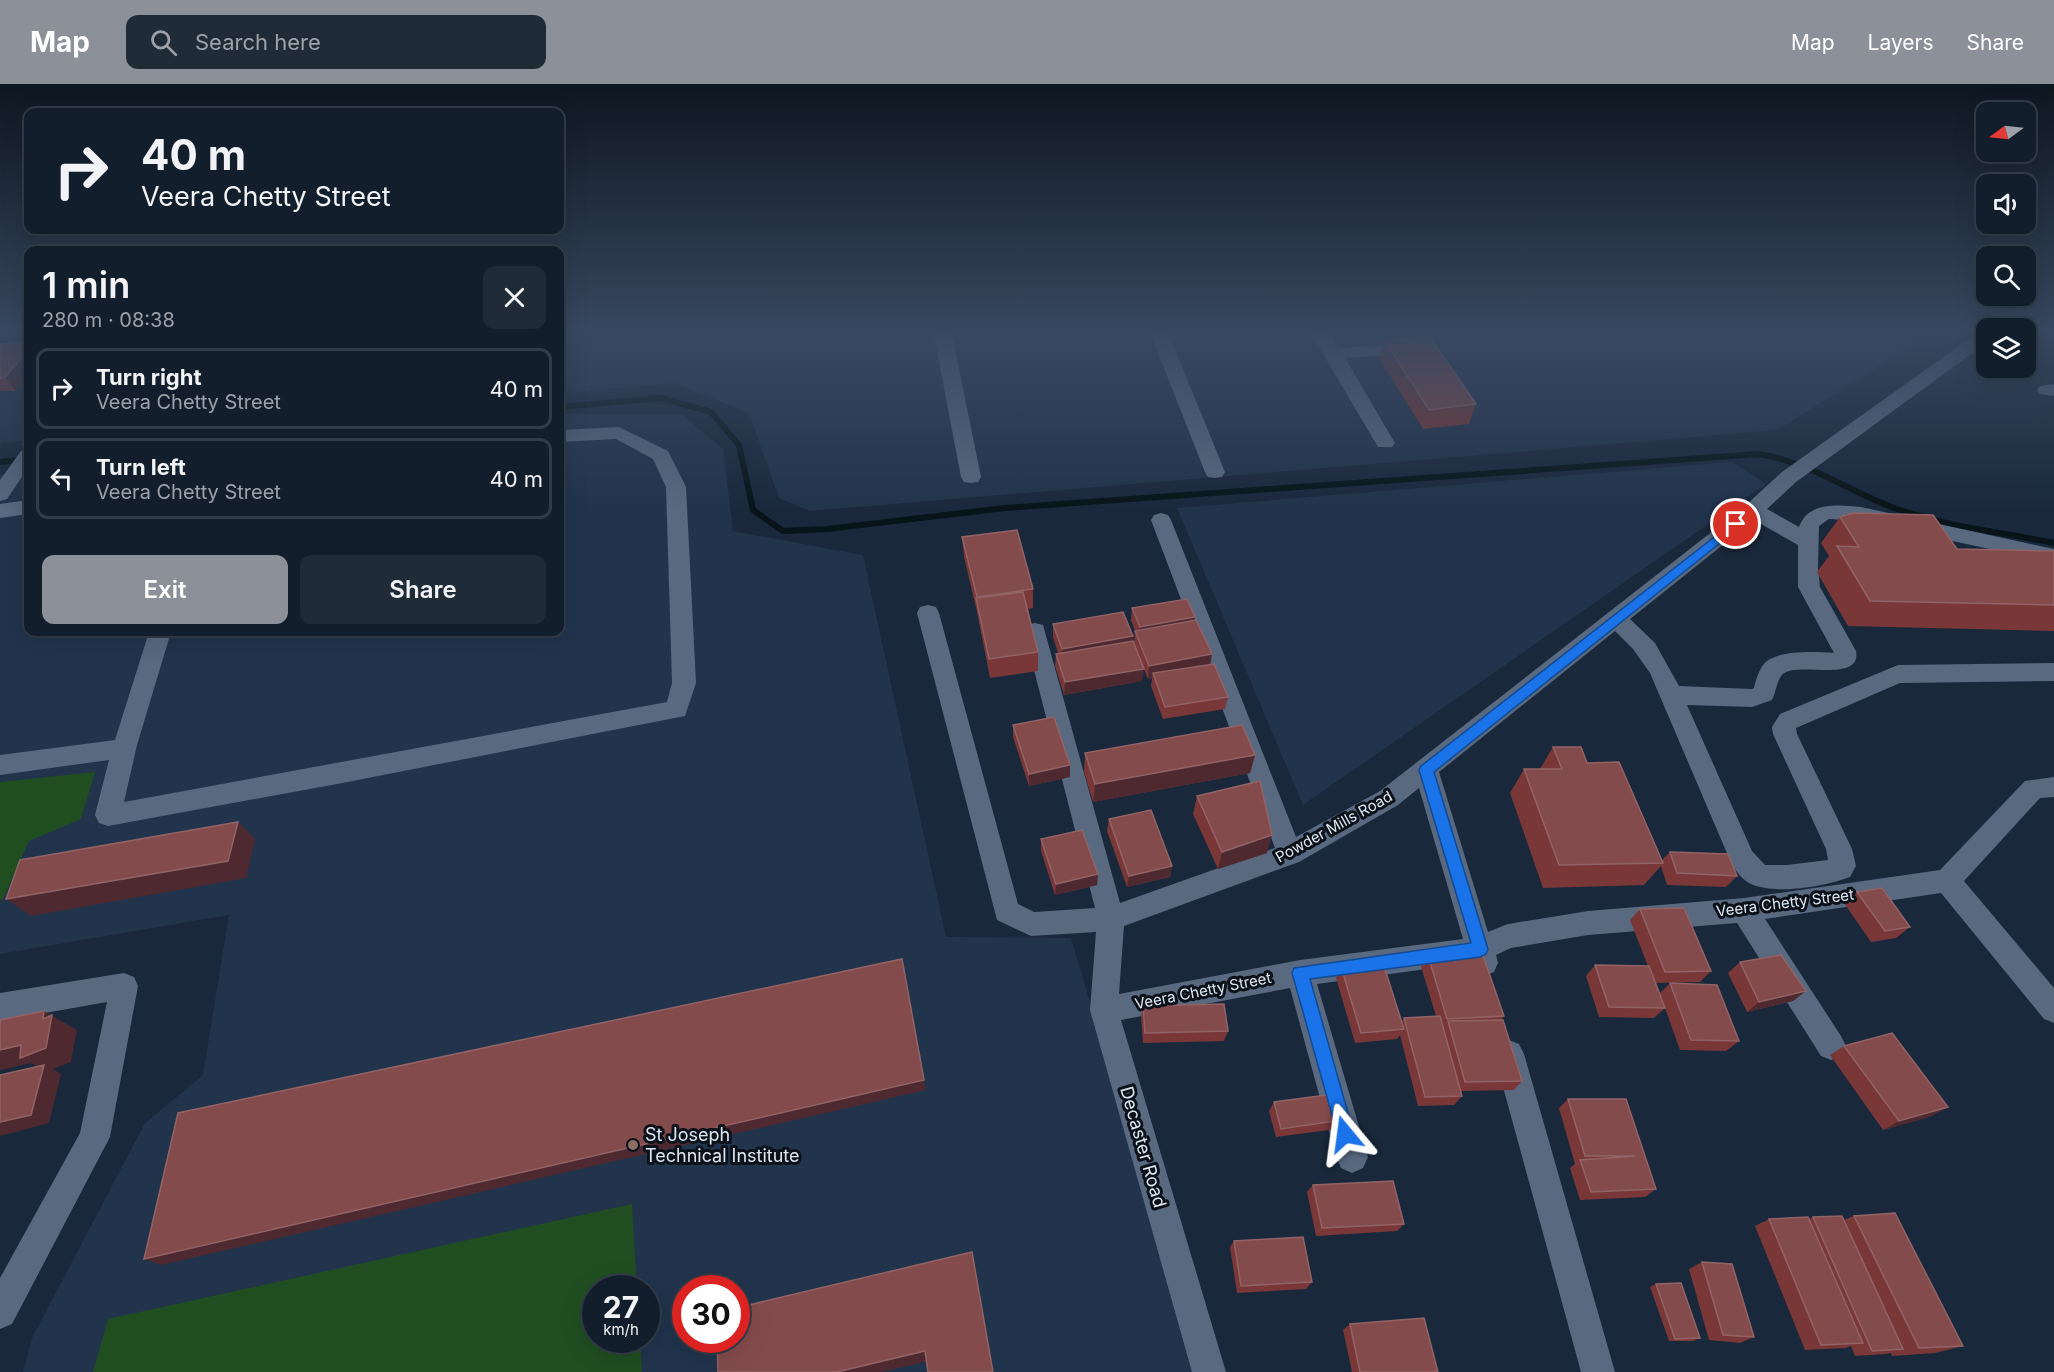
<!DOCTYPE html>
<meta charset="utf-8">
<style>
:root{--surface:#131e2c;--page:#202b38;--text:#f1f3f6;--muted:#9da2a9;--line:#323c48;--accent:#8c9099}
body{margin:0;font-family:Inter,sans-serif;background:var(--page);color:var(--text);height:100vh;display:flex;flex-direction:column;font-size:22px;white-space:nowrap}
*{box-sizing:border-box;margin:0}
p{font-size:20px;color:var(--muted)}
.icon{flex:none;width:33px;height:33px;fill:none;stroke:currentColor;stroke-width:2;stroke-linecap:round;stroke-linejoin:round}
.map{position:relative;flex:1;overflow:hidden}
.panel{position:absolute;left:24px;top:162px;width:540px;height:390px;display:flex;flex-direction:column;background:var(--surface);border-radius:12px;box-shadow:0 6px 24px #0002,0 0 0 2px var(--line)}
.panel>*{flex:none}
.banner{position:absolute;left:24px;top:24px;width:540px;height:126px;border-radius:12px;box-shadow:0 6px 24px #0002,0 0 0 2px var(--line);background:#131e2c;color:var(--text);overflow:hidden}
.needle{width:39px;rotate:255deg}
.controls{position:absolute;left:1976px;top:18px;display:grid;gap:12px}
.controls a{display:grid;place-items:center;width:60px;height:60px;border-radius:12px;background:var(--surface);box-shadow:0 6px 24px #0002,0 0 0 2px var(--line);font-size:30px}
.speed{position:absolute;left:582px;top:1191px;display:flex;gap:12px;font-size:30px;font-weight:700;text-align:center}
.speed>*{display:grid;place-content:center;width:78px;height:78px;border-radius:50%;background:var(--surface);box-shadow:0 6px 24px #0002,0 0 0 2px var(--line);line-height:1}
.speed small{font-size:15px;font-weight:400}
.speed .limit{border:9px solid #d22;background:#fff;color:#111}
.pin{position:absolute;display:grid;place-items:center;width:51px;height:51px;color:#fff;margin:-26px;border:3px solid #fff;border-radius:50%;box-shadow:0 2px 6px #0007}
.me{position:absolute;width:66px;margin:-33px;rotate:344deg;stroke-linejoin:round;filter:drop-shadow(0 0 4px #0008)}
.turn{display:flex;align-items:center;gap:21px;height:126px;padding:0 18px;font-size:27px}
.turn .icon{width:78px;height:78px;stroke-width:2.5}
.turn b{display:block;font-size:42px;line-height:51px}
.round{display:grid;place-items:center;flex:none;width:63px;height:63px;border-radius:12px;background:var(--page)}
.overview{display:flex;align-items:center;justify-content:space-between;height:102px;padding:0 18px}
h1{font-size:36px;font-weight:600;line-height:45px}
.primary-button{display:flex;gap:12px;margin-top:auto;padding:12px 18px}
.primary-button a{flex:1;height:69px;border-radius:12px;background:var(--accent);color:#fff;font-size:24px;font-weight:600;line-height:69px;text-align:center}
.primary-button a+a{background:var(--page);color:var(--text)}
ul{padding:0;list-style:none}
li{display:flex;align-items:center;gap:18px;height:81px;margin:0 12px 9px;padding:0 6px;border:3px solid var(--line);border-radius:12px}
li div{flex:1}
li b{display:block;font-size:22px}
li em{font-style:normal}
header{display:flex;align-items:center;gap:36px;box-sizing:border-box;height:84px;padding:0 30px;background:var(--accent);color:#fff}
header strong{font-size:28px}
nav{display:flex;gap:33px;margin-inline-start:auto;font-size:21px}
.search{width:420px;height:54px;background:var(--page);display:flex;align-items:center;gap:15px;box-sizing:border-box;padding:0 21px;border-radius:12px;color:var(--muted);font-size:22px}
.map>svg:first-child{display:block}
.built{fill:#21344c;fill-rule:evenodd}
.green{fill:#204e21}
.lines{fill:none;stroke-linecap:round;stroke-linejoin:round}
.stream{stroke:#081419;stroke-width:6}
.minor{fill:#586980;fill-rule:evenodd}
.wall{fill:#793837}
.shaded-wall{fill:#4e2a30}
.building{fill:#844b4c;stroke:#926366;stroke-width:1.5}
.route{fill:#1a73e8;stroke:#114b97;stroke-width:1.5}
.education-dot{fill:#8d6e63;stroke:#0a1119;stroke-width:2}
.labels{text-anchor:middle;stroke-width:6;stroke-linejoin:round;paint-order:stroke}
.street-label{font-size:15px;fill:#dde7f4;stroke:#0a1119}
.near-poi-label{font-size:18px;fill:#dde7f4;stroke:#0a1119;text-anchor:start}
.near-street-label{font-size:18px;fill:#dde7f4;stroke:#0a1119}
</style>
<header>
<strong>Map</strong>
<div class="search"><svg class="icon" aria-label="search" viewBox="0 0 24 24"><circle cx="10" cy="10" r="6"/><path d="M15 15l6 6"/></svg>Search here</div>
<nav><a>Map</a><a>Layers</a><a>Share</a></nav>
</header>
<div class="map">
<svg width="2054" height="1288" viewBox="0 0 2054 1288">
<rect width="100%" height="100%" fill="#19283b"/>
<path class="built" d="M 0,246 L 28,246 L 28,356 L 0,359 Z
M 560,246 L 1937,246 L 1777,346 L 810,427 L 779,414 L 749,329 L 674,299 L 560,309 Z
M 574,330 L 681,330 L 723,365 L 733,447 L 863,471 L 946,853 L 1071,854 L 1199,1288 L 23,1288 L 32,1254 L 145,1039 L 203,991 L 229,831 L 0,870 L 0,391 L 28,388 L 28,548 L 560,548 L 560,332 ZM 596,1204 L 646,1204 L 646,1256 L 596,1256 ZM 686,1204 L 736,1204 L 736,1256 L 686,1256 Z
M 1732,378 L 1766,400 L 1303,721 L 1177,424 Z"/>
<path class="green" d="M 95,688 L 81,735 L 29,757 L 4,813 L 0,817 L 0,698 Z
M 632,1120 L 637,1204 L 596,1204 L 596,1256 L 640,1256 L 642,1288 L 93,1288 L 108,1235 Z"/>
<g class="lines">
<path class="stream" d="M 560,323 L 660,314 L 711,328 L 739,361 L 753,426 L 783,447 L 827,445 L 1005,424 L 1758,370 C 1804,376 1846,405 1889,422 C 1941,442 2000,448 2054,459
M 0,378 L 28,375"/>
<path class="minor" d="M 933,246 L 951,246 L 981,393 L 978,398 L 971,399 L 964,398 L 961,393 Z
M 1149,246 L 1167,246 L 1225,388 L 1222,393 L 1215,394 L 1208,393 L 1205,388 Z
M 1309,246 L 1327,246 L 1339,264 L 1399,260 L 1405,261 L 1408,265 L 1405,269 L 1399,270 L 1345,274 L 1395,359 L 1392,363 L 1378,363 Z
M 1986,246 L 1986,259 L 1796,398 L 1767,425 L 1799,443 C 1808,417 1839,421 1861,423 L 2054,465 L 2054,479 L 1861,437 L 1829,435 L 1819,442 L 1818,484 L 1820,503 L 1856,567 C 1862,600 1798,577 1783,590 C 1777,595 1776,609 1772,616 L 1752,623 L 1687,621 L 1752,767 L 1765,781 L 1787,781 L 1828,776 L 1826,765 L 1773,650 L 1772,643 L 1780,630 L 1898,581 L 2054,579 L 2054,597 L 1900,599 L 1796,644 L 1797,650 L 1852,765 L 1856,782 L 1850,793 C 1826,802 1774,812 1749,799 C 1740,794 1733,783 1729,774 L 1650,589 L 1633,565 L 1615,547 L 1439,688 L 1488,848 L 1508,840 L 1588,827 L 1744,814 L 1940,786 L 2025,697 L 2054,693 L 2054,713 L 2040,714 L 1964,797 L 2054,904 L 2054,939 L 2044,935 L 1941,809 L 1765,835 L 1841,952 L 1846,962 L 1841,972 L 1831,976 L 1821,972 L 1737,839 L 1588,851 L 1511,864 L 1496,871 L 1498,879 L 1494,888 L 1484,892 L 1474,888 L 1470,879 L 1317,900 L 1368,1073 L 1363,1084 L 1352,1089 L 1341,1084 L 1336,1073 L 1290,904 L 1121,936 L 1226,1288 L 1192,1288 L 1090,926 L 1096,848 L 1031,852 L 997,836 L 917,529 L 920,523 L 928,521 L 936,523 L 939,529 L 1018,820 L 1034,828 L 1095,824 L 1024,547 L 1027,541 L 1035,539 L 1043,541 L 1120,819 L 1275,764 L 1151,436 L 1154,431 L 1161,429 L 1168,431 L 1171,436 L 1296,753 L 1380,707 L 1746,421 L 1782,388 L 1980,247 ZM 1754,436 L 1798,461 L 1798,503 L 1834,569 C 1816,568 1775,565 1763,581 C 1758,588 1756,596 1754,604 L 1752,605 L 1679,602 L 1655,559 L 1630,535 ZM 1419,704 L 1463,855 L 1300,876 L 1119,910 L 1124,842 L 1299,778 L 1398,721 Z
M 2054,300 L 2054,312 L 2040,310 L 2037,306 L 2040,302 Z
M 619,343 L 668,367 L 686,403 L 696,599 L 685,632 L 337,700 L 108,742 L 99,739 L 95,731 L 109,676 L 0,691 L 0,671 L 115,656 L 149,548 L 171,548 L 137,661 L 124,718 L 667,618 L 672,599 L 666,403 L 653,375 L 616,355 L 560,358 L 560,346 Z
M 28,365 L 28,384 L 7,415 L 0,417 L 0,396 L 21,367 Z
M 28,416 L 28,430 L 0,434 L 0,420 Z
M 124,889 L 134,893 L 138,902 L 110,1053 L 12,1240 L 0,1245 L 0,1194 L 80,1049 L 107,918 L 0,937 L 0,909 Z
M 1509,956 L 1519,960 L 1524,970 L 1615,1288 L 1581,1288 L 1494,970 L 1499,960 Z"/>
</g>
<path class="wall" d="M 1385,257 L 1476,320 L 1469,340 L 1423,345 L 1380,276 Z
M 0,261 L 16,307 L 0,307 Z
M 1840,433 L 1957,465 L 2054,467 L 2054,547 L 1848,542 L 1817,488 L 1829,472 L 1821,459 Z
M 962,453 L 1033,505 L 1033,524 L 1028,525 L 1038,568 L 1038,587 L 990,594 L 977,528 L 964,473 Z
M 1132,524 L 1195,536 L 1210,580 L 1228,613 L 1225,625 L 1163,635 L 1151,602 L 1152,594 L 1148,595 L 1142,580 L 1142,597 L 1064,611 L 1055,582 L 1056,570 L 1058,569 L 1053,553 L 1053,540 L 1133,552 L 1132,557 L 1134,559 L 1135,547 L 1131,536 Z
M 1013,641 L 1070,681 L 1070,693 L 1029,702 L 1013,653 Z
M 1553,663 L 1587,679 L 1662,776 L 1670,768 L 1737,792 L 1726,803 L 1667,801 L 1661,782 L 1644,801 L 1543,804 L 1510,709 L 1524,685 L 1540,685 Z
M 1085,669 L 1255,671 L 1250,689 L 1093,718 L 1084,688 Z
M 1197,712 L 1267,769 L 1218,785 L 1193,730 Z
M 1109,735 L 1172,782 L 1170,793 L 1127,803 L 1107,747 Z
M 1041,755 L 1098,790 L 1097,801 L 1055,811 L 1041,767 Z
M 1857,808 L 1910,843 L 1896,854 L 1871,858 L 1844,819 Z
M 1640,825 L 1711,887 L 1700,898 L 1656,899 L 1660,909 L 1670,899 L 1739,957 L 1726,967 L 1680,966 L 1665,924 L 1654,934 L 1599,933 L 1586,892 L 1595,881 L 1648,882 L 1630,836 Z
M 1427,868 L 1504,932 L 1501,936 L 1522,997 L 1514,1006 L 1461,1007 L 1462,1012 L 1454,1021 L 1418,1022 L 1400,951 L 1397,955 L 1355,959 L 1336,894 L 1341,883 L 1402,938 L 1404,934 L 1436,932 L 1420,879 Z
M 1740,878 L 1793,917 L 1747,928 L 1728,889 Z
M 1143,922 L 1228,947 L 1224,957 L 1143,959 L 1141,932 Z
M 1844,962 L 1932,1032 L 1883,1046 L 1830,971 Z
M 1568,1015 L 1656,1105 L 1645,1113 L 1580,1116 L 1570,1084 L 1575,1080 L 1559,1024 Z
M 1274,1018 L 1343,1036 L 1337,1045 L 1276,1053 L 1269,1027 Z
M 1313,1101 L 1404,1140 L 1397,1147 L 1316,1152 L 1307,1108 Z
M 1854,1132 L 1963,1262 L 1935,1269 L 1892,1272 L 1891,1269 L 1885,1270 L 1855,1272 L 1851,1262 L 1846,1264 L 1805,1266 L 1755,1142 L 1769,1135 L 1809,1135 L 1813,1133 L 1844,1136 Z
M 1234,1157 L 1312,1198 L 1306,1205 L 1237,1209 L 1230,1163 Z
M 1702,1178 L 1754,1253 L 1740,1259 L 1709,1256 L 1689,1185 Z
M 1656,1200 L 1700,1254 L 1693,1257 L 1669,1257 L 1650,1203 Z
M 1350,1240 L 1438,1288 L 1352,1288 L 1343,1246 Z"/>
<path class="shaded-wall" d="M 28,267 L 28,292 L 16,307 L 5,293 Z
M 1195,533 L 1193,546 L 1138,555 L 1140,543 Z
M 1133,552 L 1131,565 L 1061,578 L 1062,565 Z
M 1212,570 L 1210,583 L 1153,589 L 1152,594 L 1148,595 L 1149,582 Z
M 1144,585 L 1142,597 L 1064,611 L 1065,598 Z
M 1255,671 L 1250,689 L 1093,718 L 1095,700 Z
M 1070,681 L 1070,693 L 1029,702 L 1029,690 Z
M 238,738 L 255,755 L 246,794 L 31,832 L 6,815 Z
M 1272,751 L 1267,769 L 1218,785 L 1222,768 Z
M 1172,782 L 1170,793 L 1127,803 L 1129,792 Z
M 1098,790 L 1097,801 L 1055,811 L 1056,800 Z
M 902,875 L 926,1006 L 161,1181 L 144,1175 Z
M 1806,907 L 1793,917 L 1747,928 L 1759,918 Z
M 44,927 L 77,946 L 71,978 L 53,985 L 61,990 L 49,1039 L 0,1052 L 0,1038 L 43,986 L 31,979 L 2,986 L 0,985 L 0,966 L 43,935 Z
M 1948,1023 L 1932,1032 L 1883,1046 L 1899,1037 Z
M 925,1267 L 929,1277 L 882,1288 L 837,1288 Z"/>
<path class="building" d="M 1429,252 L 1476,320 L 1429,326 L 1385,257 Z
M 28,259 L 28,267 L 5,293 L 0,294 L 0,261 L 1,260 Z
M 1853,429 L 1933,431 L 1957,465 L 2054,467 L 2054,521 L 1870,517 L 1837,462 L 1859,463 L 1840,433 Z
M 1017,446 L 1033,505 L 977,513 L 962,453 Z
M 1023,508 L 1038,568 L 989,575 L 976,514 Z
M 1187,515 L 1195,533 L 1140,543 L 1132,524 Z
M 1123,528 L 1133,552 L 1062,565 L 1053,540 Z
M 1196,536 L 1212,570 L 1149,582 L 1135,547 Z
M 1133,557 L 1144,585 L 1065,598 L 1056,570 Z
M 1214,580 L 1228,613 L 1165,623 L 1153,589 Z
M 1054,633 L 1070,681 L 1029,690 L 1013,641 Z
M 1242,641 L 1255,671 L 1095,700 L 1085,669 Z
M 1553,663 L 1581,663 L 1587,679 L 1619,678 L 1663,779 L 1559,781 L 1524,685 L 1562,685 Z
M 1260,697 L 1272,751 L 1222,768 L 1197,712 Z
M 1151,726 L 1172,782 L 1129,792 L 1109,735 Z
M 238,738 L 228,777 L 6,815 L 20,776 Z
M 1082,746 L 1098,790 L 1056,800 L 1041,755 Z
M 1670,768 L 1728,770 L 1737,792 L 1677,789 Z
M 1882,804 L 1910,843 L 1885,847 L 1857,808 Z
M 1684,824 L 1711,887 L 1665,888 L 1640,825 Z
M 1481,866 L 1504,932 L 1447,935 L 1427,868 Z
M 1781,871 L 1806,907 L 1759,918 L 1740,878 Z
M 902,875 L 924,996 L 144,1175 L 178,1029 Z
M 1383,879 L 1404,945 L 1361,949 L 1341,883 Z
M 1595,881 L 1649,882 L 1665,924 L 1609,923 Z
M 1670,899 L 1717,901 L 1739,957 L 1691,956 Z
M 1224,920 L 1228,947 L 1145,949 L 1143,922 Z
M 44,927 L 43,935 L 52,931 L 46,964 L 20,974 L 21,961 L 0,966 L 0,936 Z
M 1440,932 L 1462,1012 L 1425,1013 L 1404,934 Z
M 1503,936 L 1522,997 L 1465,998 L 1448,937 Z
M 1892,949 L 1948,1023 L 1899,1037 L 1844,962 Z
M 44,981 L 31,1031 L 0,1038 L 0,991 Z
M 1334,1010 L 1343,1036 L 1281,1045 L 1274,1018 Z
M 1568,1015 L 1626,1015 L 1656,1105 L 1591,1108 L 1580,1076 L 1635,1072 L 1585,1072 Z
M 1393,1097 L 1404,1140 L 1322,1144 L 1313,1101 Z
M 1895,1129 L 1963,1262 L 1919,1264 L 1854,1132 Z
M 1842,1132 L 1903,1265 L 1872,1267 L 1813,1133 Z
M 1808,1133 L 1863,1259 L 1821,1261 L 1769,1135 Z
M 1303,1153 L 1312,1198 L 1241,1202 L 1234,1157 Z
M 972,1168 L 993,1288 L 928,1288 L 925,1267 L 837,1288 L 718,1288 L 717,1256 L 736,1256 L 736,1224 Z
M 1702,1178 L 1732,1180 L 1754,1253 L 1723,1251 Z
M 1681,1199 L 1700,1254 L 1675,1255 L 1656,1200 Z
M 1424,1234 L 1438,1288 L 1360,1288 L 1350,1240 Z"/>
<linearGradient id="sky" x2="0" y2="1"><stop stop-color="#0e1620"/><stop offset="0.58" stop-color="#384860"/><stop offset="1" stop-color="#384860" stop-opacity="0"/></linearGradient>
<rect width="2054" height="426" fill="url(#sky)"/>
<path class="route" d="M 1736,436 L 1740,437 L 1740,443 L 1434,688 L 1488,865 L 1486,870 L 1480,873 L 1310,895 L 1354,1050 L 1351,1056 L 1345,1058 L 1339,1056 L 1292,889 L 1294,884 L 1471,859 L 1419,686 L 1421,682 Z"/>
<circle class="education-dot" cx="633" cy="1061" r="6"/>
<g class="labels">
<g class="street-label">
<text transform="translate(1334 743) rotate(-29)" y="5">Powder Mills Road</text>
<text transform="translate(1785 819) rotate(-7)" y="5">Veera Chetty Street</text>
<text transform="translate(1203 907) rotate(-11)" y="5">Veera Chetty Street</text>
</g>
<g class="near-poi-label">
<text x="645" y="1057">St Joseph<tspan x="645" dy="21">Technical Institute</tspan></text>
</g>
<g class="near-street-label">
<text transform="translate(1143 1063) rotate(74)" y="6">Decaster Road</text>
</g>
</g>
</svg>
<div class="controls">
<a><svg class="needle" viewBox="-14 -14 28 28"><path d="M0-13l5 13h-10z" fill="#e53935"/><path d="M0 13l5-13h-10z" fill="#9da2a9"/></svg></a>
<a><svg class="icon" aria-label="sound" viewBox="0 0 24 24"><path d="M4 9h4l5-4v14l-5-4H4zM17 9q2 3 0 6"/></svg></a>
<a><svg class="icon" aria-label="search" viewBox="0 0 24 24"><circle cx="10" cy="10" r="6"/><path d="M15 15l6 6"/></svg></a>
<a><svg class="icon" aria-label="layers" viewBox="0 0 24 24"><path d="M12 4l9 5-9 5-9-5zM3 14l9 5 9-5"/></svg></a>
</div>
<div class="speed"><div>27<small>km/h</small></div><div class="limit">30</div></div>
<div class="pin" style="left:1736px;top:440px;background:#d93025"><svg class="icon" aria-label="arrive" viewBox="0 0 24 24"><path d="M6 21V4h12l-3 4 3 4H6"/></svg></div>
<svg class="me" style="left:1345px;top:1050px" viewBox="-20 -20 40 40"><path d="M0-17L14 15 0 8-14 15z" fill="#1a73e8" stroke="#fff" stroke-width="4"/></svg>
<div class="banner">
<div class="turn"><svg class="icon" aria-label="right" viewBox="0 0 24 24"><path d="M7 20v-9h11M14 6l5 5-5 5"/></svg><div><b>40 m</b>Veera Chetty Street</div></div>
</div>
<section class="panel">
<div class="overview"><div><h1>1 min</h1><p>280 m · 08:38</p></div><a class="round"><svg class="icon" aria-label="close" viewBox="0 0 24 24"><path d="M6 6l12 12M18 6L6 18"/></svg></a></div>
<ul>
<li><svg class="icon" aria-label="right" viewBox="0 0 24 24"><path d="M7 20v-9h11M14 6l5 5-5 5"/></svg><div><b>Turn right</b><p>Veera Chetty Street</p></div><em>40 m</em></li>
<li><svg class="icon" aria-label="left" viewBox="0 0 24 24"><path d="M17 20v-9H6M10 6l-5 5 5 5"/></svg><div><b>Turn left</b><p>Veera Chetty Street</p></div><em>40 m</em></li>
</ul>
<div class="primary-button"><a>Exit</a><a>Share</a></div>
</section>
</div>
